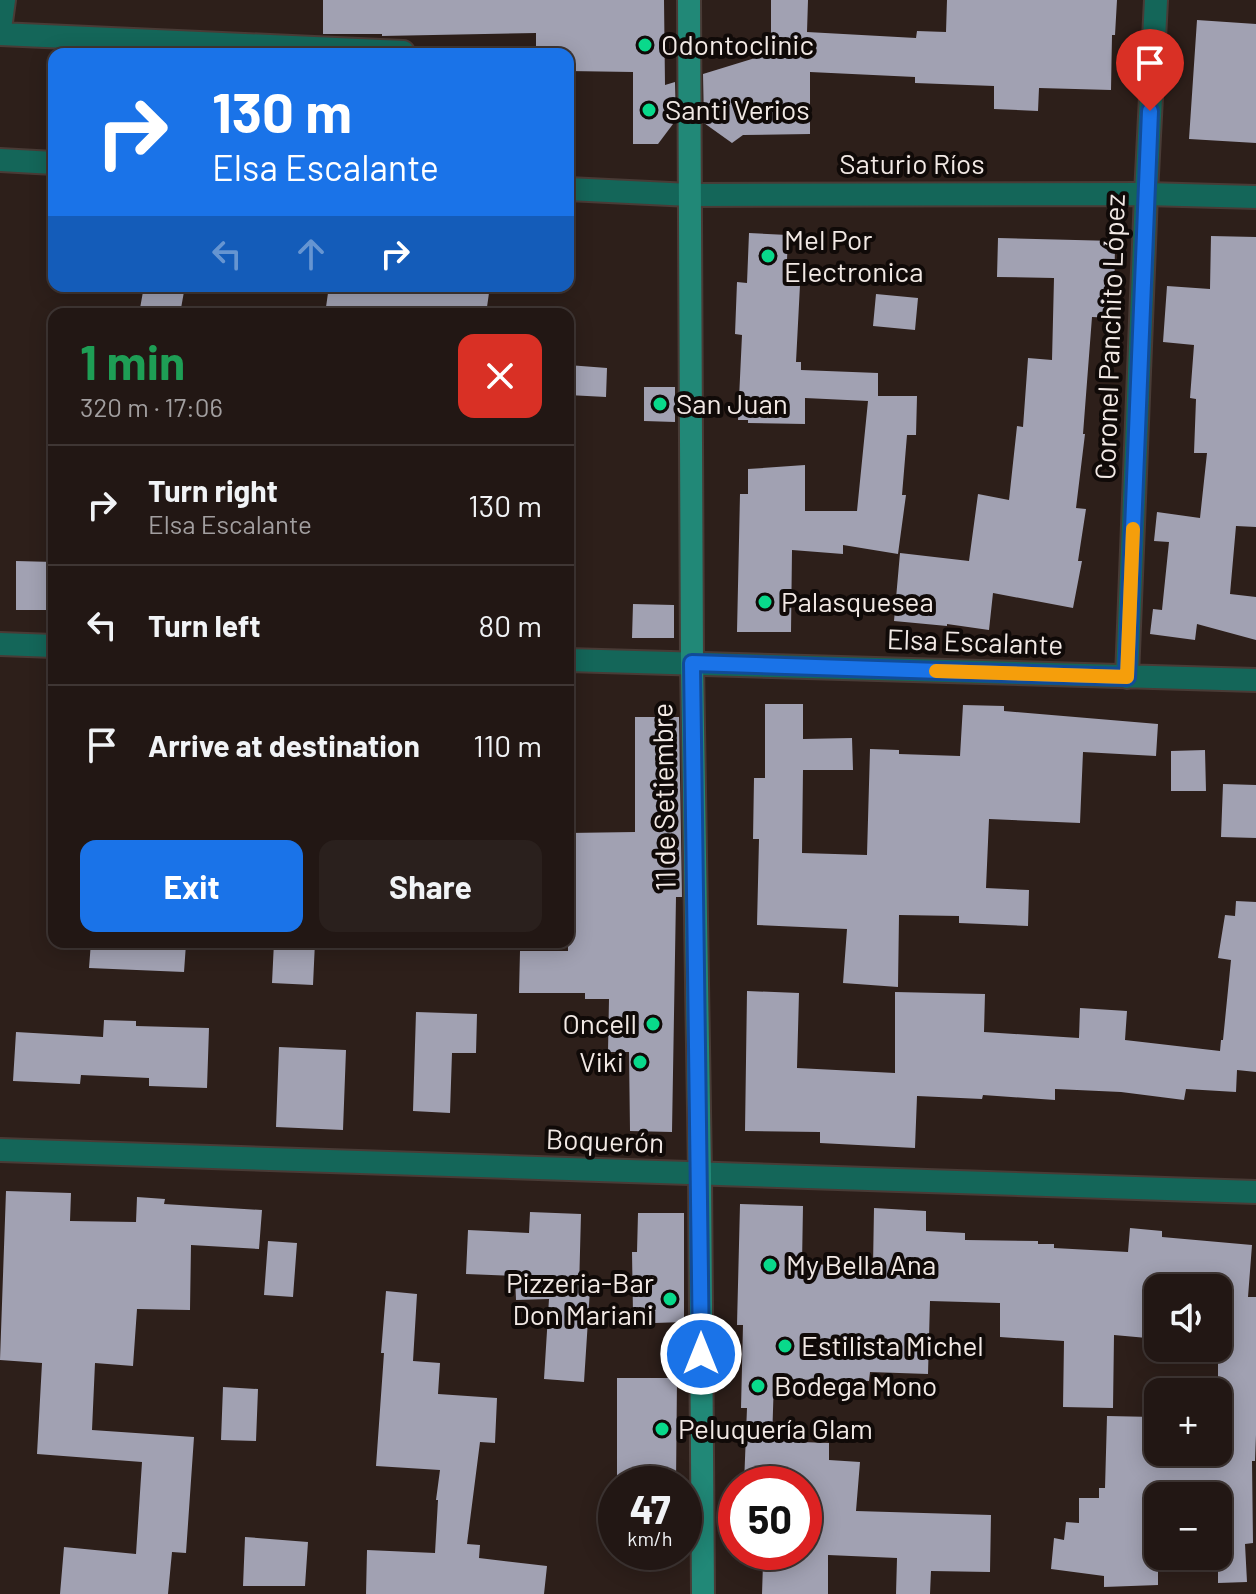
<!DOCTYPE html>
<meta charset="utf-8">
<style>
:root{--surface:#221714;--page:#2a201d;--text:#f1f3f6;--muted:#a29fa0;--line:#3f3634;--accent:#1a73e8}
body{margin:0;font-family:Barlow,sans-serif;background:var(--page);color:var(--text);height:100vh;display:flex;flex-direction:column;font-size:30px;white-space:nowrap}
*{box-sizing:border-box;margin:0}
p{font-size:26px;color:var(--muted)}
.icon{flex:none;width:44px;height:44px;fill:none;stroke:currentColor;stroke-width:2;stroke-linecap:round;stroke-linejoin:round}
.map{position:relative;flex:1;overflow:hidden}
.panel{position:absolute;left:48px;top:308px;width:526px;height:640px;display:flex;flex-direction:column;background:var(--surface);border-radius:16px;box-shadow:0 4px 20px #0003,0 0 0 2px var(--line)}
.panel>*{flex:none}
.top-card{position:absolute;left:48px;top:48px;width:526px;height:244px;border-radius:16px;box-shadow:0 4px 20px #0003,0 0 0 2px var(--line);background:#1a73e8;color:#fff;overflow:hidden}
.buttons{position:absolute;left:1144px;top:1274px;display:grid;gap:16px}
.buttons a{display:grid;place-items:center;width:88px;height:88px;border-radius:16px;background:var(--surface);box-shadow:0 4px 20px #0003,0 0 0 2px var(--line);font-size:40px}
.speed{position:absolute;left:598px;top:1466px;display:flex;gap:16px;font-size:40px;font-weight:700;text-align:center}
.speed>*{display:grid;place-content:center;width:104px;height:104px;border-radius:50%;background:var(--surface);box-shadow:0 4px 20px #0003,0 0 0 2px var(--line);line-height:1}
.speed small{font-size:20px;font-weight:400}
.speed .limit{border:12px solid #d22;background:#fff;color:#111}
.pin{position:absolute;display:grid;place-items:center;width:68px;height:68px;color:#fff;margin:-82px -34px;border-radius:50% 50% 50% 0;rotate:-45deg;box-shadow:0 0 8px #0007}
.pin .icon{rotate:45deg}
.me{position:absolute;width:88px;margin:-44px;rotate:0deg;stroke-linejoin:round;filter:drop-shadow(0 0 6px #0008)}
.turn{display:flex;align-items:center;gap:28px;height:168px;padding:0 32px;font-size:36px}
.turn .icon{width:104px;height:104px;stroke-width:2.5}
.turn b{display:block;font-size:56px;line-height:68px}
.lanes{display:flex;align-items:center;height:76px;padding:0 32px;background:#0003;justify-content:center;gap:40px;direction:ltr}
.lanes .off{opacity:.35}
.round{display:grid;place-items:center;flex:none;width:84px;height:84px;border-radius:16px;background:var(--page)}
.summary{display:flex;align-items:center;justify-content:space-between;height:136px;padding:0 32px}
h1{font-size:48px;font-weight:700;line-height:60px;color:#1e9e55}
.primary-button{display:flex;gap:16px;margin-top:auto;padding:16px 32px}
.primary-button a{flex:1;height:92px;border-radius:16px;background:var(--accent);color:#fff;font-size:32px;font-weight:700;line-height:92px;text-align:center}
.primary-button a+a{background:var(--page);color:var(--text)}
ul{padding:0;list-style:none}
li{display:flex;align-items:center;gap:24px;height:120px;padding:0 32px;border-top:2px solid var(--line)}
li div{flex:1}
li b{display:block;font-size:30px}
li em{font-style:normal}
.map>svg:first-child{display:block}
.building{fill:#a1a1b2}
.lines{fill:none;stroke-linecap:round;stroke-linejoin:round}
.minor-casing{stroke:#493b36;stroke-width:26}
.tertiary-casing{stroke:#493b36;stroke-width:26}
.secondary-casing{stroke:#493b36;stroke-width:26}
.minor{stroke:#146659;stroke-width:22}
.tertiary{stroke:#146659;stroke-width:22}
.secondary{stroke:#218877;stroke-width:22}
.route-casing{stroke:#114b97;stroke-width:20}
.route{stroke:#1a73e8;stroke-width:14}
.slow{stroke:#f59e0b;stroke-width:14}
.poi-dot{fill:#09d98b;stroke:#100a08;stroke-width:3}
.labels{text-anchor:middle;stroke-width:8;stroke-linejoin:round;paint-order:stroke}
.poi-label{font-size:28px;fill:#f2e9e5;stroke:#100a08;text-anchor:start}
.street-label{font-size:28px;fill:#f2e9e5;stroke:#100a08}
</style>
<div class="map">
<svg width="1256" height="1594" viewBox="0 0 1256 1594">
<rect width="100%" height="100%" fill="#2d1f1a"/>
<path class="building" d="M 323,0 L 664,0 L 665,85 L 675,82 L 676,120 L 658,144 L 633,144 L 633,72 L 568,71 L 568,54 L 536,54 L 536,33 L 382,36 L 382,34 L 323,34 Z
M 771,0 L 808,0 L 807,32 L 916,38 L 917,31 L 946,32 L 947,0 L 1117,0 L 1115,35 L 1112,35 L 1111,90 L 1039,88 L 1038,111 L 994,109 L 994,86 L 915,83 L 915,77 L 810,72 L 810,134 L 743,135 L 732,143 L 704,123 L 703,74 L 771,53 Z
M 1197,20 L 1256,24 L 1256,143 L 1189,139 Z
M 749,233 L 788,235 L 786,285 L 800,285 L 796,362 L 801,362 L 801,370 L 878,373 L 878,396 L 917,396 L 916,435 L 907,435 L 902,495 L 906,495 L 898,554 L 843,545 L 843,554 L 792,550 L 791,632 L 737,632 L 740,494 L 748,494 L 748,469 L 805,465 L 805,511 L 857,511 L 868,401 L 805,398 L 805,424 L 748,423 L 748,420 L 738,420 L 742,335 L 735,334 L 737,282 L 747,283 Z
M 1211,236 L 1256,237 L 1256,527 L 1236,526 L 1230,594 L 1256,597 L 1256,640 L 1197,624 L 1195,640 L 1150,634 L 1153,609 L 1162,610 L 1169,542 L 1154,541 L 1157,512 L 1200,518 L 1207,453 L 1194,453 L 1196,399 L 1190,398 L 1194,345 L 1163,342 L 1167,286 L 1210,289 Z
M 998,238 L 1115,241 L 1114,318 L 1092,317 L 1083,434 L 1085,434 L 1076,508 L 1086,509 L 1078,561 L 1082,561 L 1073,608 L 993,593 L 989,630 L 947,624 L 947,626 L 894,621 L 900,553 L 969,561 L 978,494 L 1009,500 L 1017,426 L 1023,427 L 1028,358 L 1052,360 L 1054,278 L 997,277 Z
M 144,286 L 185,286 L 180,314 L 139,314 Z
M 329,286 L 490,286 L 486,314 L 325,314 Z
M 876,294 L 918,298 L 915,330 L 873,326 Z
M 568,365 L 607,368 L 606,397 L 568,395 Z
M 644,387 L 675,387 L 675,422 L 644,421 Z
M 16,561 L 54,562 L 54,610 L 16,610 Z
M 633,604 L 674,605 L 674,638 L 632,638 Z
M 765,704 L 803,704 L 803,739 L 852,738 L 853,770 L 803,770 L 802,853 L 867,855 L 870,749 L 899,750 L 899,754 L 960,756 L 963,705 L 1004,706 L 1004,711 L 1158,724 L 1156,756 L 1083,752 L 1080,823 L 989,819 L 986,888 L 1029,890 L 1028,926 L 959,923 L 959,916 L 899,915 L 898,987 L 843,983 L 847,929 L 757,925 L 759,839 L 753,839 L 754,778 L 765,778 Z
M 635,717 L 679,717 L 682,897 L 676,897 L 672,1132 L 630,1131 L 629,1052 L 608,1052 L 609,999 L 585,999 L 585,993 L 519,993 L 520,951 L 568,951 L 568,833 L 635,832 Z
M 1205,750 L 1206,791 L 1171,791 L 1171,751 Z
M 1223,784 L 1256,785 L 1256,838 L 1221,837 Z
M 1236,901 L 1256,902 L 1256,1072 L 1237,1070 L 1236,1092 L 1186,1089 L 1184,1100 L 1121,1092 L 1055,1089 L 1055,1100 L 983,1095 L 982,1099 L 917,1096 L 915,1148 L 820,1143 L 820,1132 L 745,1131 L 747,991 L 799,993 L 797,1068 L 895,1073 L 895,992 L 985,994 L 984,1032 L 1079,1038 L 1080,1008 L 1127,1011 L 1125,1040 L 1220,1051 L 1221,1040 L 1223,1040 L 1231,960 L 1218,958 L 1225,915 L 1235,916 Z
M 91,942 L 186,944 L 184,972 L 89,968 Z
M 274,942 L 315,942 L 313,985 L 272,983 Z
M 416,1012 L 477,1014 L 476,1053 L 452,1053 L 450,1113 L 413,1111 Z
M 104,1020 L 136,1021 L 136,1026 L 209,1028 L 207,1088 L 149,1086 L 149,1078 L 81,1075 L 80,1084 L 13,1081 L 16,1032 L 103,1037 Z
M 279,1047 L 346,1050 L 343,1130 L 276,1127 Z
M 6,1191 L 71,1193 L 70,1221 L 136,1222 L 137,1197 L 165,1199 L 164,1204 L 262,1210 L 259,1249 L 191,1245 L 190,1310 L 137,1309 L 133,1366 L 95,1363 L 92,1430 L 194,1437 L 186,1553 L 172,1552 L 168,1594 L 60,1594 L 64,1547 L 136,1554 L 142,1462 L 37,1454 L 42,1363 L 0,1360 Z
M 740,1204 L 803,1206 L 802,1264 L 873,1266 L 874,1208 L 926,1211 L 926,1231 L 965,1233 L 965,1240 L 1038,1241 L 1038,1244 L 1054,1244 L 1054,1248 L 1128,1252 L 1130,1228 L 1162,1231 L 1162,1237 L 1252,1245 L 1248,1297 L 1256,1297 L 1256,1435 L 1255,1461 L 1252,1461 L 1253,1543 L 1245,1544 L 1247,1582 L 1218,1583 L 1218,1496 L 1158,1496 L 1158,1585 L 1104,1587 L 1104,1576 L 1051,1569 L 1054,1538 L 1064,1540 L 1066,1522 L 1079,1523 L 1079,1498 L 1099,1498 L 1099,1488 L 1105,1488 L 1107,1416 L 1155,1417 L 1154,1452 L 1218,1452 L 1218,1288 L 1158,1284 L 1158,1339 L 1114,1335 L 1113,1408 L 1063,1407 L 1064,1341 L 1000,1337 L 1000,1303 L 930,1301 L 928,1374 L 870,1372 L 869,1381 L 774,1379 L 772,1441 L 829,1443 L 829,1460 L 860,1462 L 856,1511 L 991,1515 L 990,1572 L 931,1571 L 930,1594 L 896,1594 L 897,1558 L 828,1555 L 828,1594 L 762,1594 L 763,1563 L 779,1564 L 779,1552 L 804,1552 L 804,1484 L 744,1484 L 747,1408 L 741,1408 L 743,1325 L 737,1325 Z
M 530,1212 L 581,1214 L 579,1289 L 590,1289 L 584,1382 L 544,1379 L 549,1299 L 516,1300 L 515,1276 L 466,1274 L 468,1230 L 529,1233 Z
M 638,1213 L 684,1213 L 684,1322 L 655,1323 L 655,1315 L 633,1314 L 632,1252 L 637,1252 Z
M 268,1241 L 297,1243 L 293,1297 L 264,1295 Z
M 386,1291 L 417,1294 L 413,1361 L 440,1363 L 438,1394 L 497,1398 L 495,1443 L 480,1442 L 467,1544 L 480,1545 L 479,1558 L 547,1566 L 544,1594 L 366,1594 L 367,1550 L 435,1553 L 438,1500 L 436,1500 L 440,1470 L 376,1466 L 384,1353 L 381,1353 Z
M 617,1378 L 677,1378 L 676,1484 L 617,1484 Z
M 223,1387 L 258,1389 L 256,1441 L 221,1440 Z
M 245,1537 L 308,1542 L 305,1586 L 243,1586 Z"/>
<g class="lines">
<g class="minor-casing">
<path id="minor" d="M 0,29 L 4,0
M 0,34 L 403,52
M 0,644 L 54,646
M 568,660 L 1256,680
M 1127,677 L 1146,194 L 1156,0
M 0,1150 L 1256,1192"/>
</g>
<g class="tertiary-casing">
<path id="tertiary" d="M 0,160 L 54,163
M 568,189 L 690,195 L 1146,194 L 1256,197"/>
</g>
<g class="secondary-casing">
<path id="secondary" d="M 689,0 L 692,663 L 700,1174 L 703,1594"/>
</g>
<use href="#minor" class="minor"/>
<use href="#tertiary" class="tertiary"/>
<use href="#secondary" class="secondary"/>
</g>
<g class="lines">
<g class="route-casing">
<path id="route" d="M 701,1354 L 692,663 L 1127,677 L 1150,111"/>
</g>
<use href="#route" class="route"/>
<path class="slow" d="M 936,671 L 1127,677 L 1133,529"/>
</g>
<g class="poi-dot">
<circle cx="645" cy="45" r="8"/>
<circle cx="649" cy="110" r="8"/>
<circle cx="768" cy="256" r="8"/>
<circle cx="660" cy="404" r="8"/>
<circle cx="765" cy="602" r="8"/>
<circle cx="653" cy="1024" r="8"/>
<circle cx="640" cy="1062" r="8"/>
<circle cx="770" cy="1265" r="8"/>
<circle cx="670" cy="1299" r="8"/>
<circle cx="785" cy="1346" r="8"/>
<circle cx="758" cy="1386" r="8"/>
<circle cx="662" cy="1429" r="8"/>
</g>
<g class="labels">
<g class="poi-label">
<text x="661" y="55">Odontoclinic</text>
<text x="665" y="120">Santi Verios</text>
<text x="784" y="250">Mel Por<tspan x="784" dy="32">Electronica</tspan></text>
<text x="676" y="414">San Juan</text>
<text x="781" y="612">Palasquesea</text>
<text x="637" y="1034" text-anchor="end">Oncell</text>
<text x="624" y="1072" text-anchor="end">Viki</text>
<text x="786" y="1275">My Bella Ana</text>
<text x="654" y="1293" text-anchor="end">Pizzeria-Bar<tspan x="654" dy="32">Don Mariani</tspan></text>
<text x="801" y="1356">Estilista Michel</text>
<text x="774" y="1396">Bodega Mono</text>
<text x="678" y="1439">Peluquería Glam</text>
</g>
<g class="street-label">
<text x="912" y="174">Saturio Ríos</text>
<text transform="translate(1110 337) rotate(-88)" y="10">Coronel Panchito López</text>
<text transform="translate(975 642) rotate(2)" y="10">Elsa Escalante</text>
<text transform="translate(664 797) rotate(-91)" y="10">11 de Setiembre</text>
<text transform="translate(605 1141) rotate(2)" y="10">Boquerón</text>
</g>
</g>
</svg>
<div class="buttons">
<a><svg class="icon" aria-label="sound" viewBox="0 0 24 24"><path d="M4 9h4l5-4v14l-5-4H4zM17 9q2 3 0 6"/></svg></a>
<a>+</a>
<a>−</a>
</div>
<div class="speed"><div>47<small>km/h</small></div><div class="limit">50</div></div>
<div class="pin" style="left:1150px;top:111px;background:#d93025"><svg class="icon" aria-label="arrive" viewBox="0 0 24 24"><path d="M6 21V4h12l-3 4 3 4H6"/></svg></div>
<svg class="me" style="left:701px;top:1354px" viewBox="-20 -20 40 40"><circle r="17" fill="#1a73e8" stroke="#fff" stroke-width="3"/><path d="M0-11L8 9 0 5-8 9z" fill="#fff"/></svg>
<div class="top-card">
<div class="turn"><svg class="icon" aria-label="right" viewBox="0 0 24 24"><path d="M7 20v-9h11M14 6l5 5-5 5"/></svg><div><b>130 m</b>Elsa Escalante</div></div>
<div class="lanes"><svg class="icon off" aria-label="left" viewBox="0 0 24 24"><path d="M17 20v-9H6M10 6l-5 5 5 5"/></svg><svg class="icon off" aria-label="ahead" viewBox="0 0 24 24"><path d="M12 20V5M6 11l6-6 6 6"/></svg><svg class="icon" aria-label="right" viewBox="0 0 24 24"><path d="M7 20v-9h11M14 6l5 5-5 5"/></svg></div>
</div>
<section class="panel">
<div class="summary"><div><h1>1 min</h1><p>320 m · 17:06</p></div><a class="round" style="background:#d93025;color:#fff"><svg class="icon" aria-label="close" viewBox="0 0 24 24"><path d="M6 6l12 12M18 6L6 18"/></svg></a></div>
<ul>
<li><svg class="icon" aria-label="right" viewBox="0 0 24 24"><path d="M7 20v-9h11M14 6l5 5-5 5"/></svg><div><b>Turn right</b><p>Elsa Escalante</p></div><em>130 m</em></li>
<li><svg class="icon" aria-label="left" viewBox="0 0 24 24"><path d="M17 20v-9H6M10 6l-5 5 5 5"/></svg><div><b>Turn left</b></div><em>80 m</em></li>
<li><svg class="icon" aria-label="arrive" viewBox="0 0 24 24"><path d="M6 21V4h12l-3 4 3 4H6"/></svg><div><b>Arrive at destination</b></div><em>110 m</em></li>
</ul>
<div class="primary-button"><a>Exit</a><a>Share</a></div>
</section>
</div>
